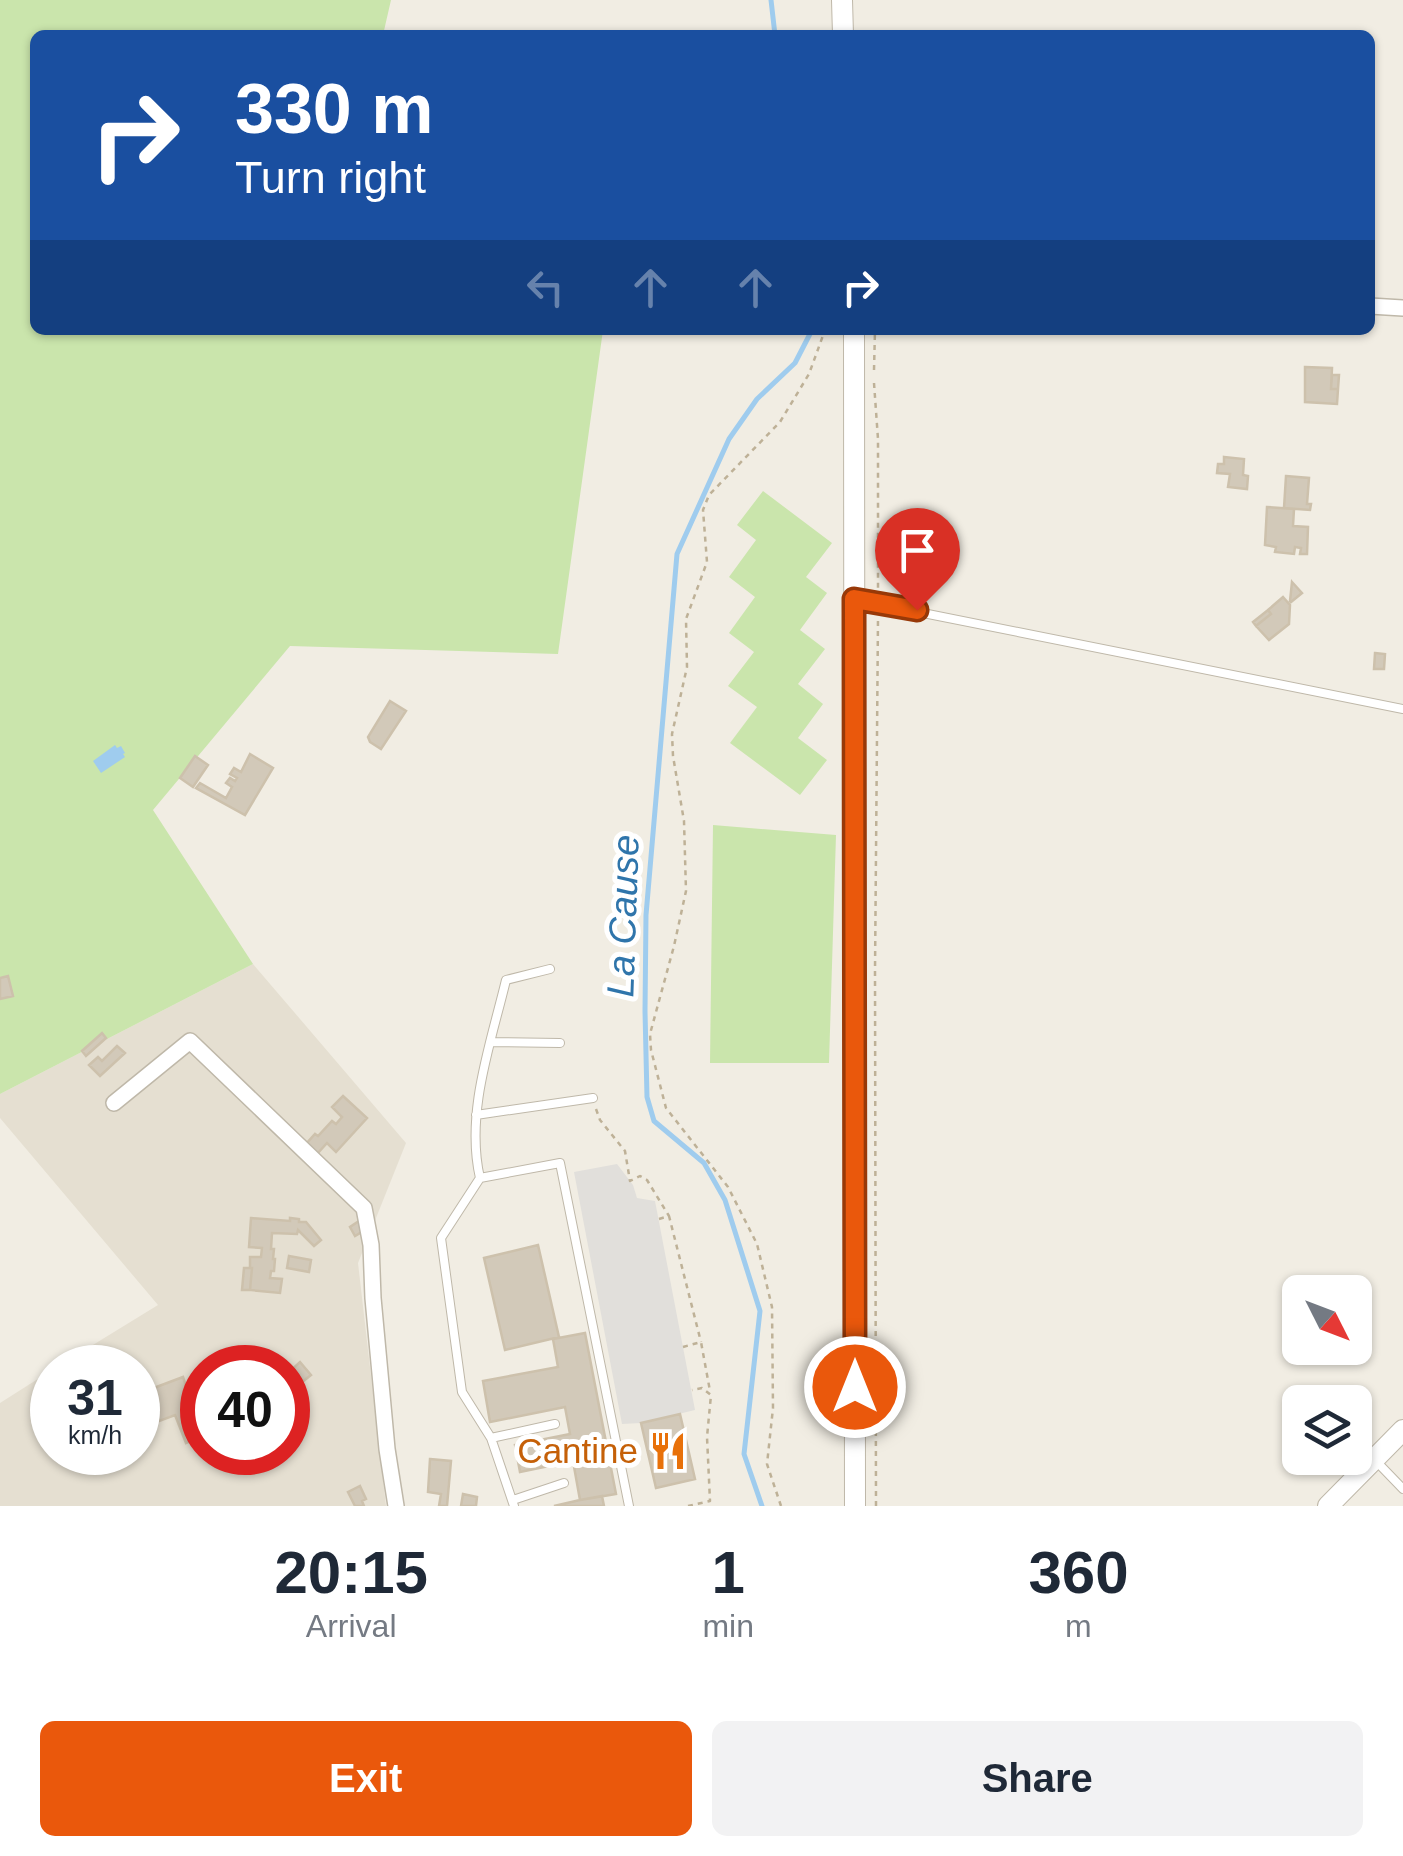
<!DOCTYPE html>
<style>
:root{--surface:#fff;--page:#f2f2f3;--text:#1f2937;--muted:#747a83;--accent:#ea580c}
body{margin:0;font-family:Helvetica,sans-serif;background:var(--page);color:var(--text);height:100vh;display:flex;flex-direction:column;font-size:38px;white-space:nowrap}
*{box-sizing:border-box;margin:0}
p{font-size:32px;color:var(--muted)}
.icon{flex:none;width:55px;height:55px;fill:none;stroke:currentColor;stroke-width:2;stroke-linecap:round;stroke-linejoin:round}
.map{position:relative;height:1506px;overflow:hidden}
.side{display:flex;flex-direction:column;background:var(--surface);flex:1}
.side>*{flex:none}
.top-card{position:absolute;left:30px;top:30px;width:1345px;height:305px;border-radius:15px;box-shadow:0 2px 8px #0004;background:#1a4fa0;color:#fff;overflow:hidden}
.needle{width:65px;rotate:132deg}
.fabs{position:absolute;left:1282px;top:1275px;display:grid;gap:20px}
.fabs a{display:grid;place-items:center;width:90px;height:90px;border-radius:15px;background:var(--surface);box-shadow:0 2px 8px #0004;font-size:50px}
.speed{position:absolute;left:30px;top:1345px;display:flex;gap:20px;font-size:50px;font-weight:700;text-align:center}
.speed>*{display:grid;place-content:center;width:130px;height:130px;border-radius:50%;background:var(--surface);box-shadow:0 2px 8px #0004;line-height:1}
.speed small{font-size:25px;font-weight:400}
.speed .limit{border:15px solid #d22;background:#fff;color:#111}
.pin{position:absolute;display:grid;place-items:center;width:85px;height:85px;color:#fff;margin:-102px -42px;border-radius:50% 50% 50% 0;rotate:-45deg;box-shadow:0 0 10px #0007}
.pin .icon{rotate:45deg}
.me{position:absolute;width:110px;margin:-55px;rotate:0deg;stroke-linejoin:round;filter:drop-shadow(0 0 8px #0008)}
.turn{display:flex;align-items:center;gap:35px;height:210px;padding:0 40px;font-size:45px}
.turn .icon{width:130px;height:130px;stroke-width:2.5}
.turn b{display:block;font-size:70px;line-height:85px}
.lanes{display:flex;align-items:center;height:95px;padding:0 40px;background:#0003;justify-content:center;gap:50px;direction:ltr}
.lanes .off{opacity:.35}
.eta{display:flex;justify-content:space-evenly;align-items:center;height:170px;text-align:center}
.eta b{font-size:60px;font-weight:800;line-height:70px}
.action{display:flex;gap:20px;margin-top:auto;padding:20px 40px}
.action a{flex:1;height:115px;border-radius:15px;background:var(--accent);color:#fff;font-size:40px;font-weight:800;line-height:115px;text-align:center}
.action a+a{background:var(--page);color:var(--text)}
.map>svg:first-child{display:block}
.residential{fill:#e5dfd1;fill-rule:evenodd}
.green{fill:#cae5ac}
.parking{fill:#e1dfdb}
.water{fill:#9fccee}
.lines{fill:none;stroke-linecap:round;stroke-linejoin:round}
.stream{stroke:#9fccee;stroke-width:5}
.building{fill:#d2c9b9;stroke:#cdc1ac;stroke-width:2.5}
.service-casing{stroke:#bfb8a9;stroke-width:10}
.minor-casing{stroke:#bfb8a9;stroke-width:18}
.tertiary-casing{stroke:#bfb8a9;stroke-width:22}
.path{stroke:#beb197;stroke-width:2.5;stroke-dasharray:5 5;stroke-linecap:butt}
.service{stroke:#fff;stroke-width:8}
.minor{stroke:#fff;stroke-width:15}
.tertiary{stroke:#fff;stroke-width:20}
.route-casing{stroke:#983908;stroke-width:25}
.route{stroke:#ea580c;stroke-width:18}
.labels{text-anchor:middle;stroke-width:10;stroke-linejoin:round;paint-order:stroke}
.food-label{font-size:35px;fill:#c56008;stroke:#fff;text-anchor:end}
.water-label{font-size:38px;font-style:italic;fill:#2f75ab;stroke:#fff}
</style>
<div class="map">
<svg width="1403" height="1506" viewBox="0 0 1403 1506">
<rect width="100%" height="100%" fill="#f1ede3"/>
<path class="residential" d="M 253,964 L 406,1143 L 358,1263 L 386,1506 L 0,1506 L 0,1403 L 52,1370 L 52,1452 L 138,1452 L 138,1368 L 57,1367 L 158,1305 L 0,1118 L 0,1094 ZM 202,1368 L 288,1368 L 288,1452 L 202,1452 Z"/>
<path class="green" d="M 0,0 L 391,0 L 383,35 L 35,35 L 35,330 L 603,330 L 558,654 L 290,646 L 153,810 L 253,964 L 0,1094 Z
M 763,491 L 832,543 L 806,577 L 827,593 L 800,630 L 825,649 L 798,684 L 823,704 L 798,738 L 827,760 L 800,795 L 730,743 L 757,707 L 728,686 L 754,652 L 729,633 L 755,597 L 729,577 L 756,540 L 737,525 Z
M 713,825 L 836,835 L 829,1063 L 710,1063 Z"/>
<path class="parking" d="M 617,1164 L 633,1185 L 637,1198 L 655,1201 L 695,1410 L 641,1423 L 622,1424 L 574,1172 Z"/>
<path class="water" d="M 115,745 L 117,748 L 121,746 L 125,753 L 123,754 L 125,757 L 101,773 L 93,761 Z"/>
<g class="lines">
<path class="stream" d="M 771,0 L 775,35
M 762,1506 L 744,1454 L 760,1311 L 725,1200 L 704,1163 L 654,1121 L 647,1097 L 645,1011 L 646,915 L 677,554 L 729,439 L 757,399 L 795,363 L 812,330"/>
</g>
<path class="building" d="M 1305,367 L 1332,368 L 1331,389 L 1338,389 L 1337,404 L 1305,402 Z
M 1332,375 L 1339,375 L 1338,389 L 1331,389 Z
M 1224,457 L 1244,459 L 1243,475 L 1248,476 L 1247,489 L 1228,487 L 1230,474 L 1217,473 L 1218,464 L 1224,464 Z
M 1286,476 L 1309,478 L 1307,504 L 1311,504 L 1310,510 L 1284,508 Z
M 1267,507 L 1294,509 L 1293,526 L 1308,527 L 1307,554 L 1300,554 L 1301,548 L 1295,547 L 1294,554 L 1275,552 L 1276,547 L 1265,545 Z
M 1292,582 L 1302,593 L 1291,602 L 1290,601 Z
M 1283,597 L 1290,605 L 1289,624 L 1269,640 L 1256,626 L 1271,614 L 1268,610 Z
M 1268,610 L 1271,614 L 1256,626 L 1253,622 Z
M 1375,653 L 1385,654 L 1384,669 L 1374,669 Z
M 390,701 L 406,711 L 381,749 L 370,742 L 368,737 Z
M 250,754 L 273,768 L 245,815 L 196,788 L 200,783 L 226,798 L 232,787 L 226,783 L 230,778 L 235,781 L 237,778 L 230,774 L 234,768 L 241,772 Z
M 195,756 L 208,765 L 193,787 L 180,778 Z
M 8,976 L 13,996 L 0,999 L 0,978 Z
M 102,1033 L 106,1038 L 86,1056 L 82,1051 Z
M 117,1046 L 125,1053 L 100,1076 L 89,1065 L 98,1057 L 102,1061 Z
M 343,1096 L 367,1118 L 336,1152 L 327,1143 L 317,1154 L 306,1144 L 315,1134 L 318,1136 L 332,1121 L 336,1124 L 342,1117 L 332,1107 Z
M 251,1218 L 290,1221 L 290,1218 L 299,1219 L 299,1222 L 306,1222 L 321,1240 L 314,1246 L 298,1230 L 297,1234 L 272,1233 L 271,1249 L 274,1249 L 273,1259 L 275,1259 L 274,1271 L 271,1271 L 270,1278 L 282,1279 L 280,1293 L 250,1290 L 252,1268 L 250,1268 L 250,1257 L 261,1257 L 262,1248 L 249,1247 Z
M 359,1221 L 365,1230 L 355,1236 L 350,1227 Z
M 538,1245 L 559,1337 L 505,1350 L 484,1258 Z
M 289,1256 L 311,1260 L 309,1272 L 287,1268 Z
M 244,1268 L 252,1268 L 250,1290 L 242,1290 Z
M 585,1333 L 616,1494 L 580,1500 L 573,1461 L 520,1472 L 515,1445 L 570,1434 L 565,1407 L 490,1422 L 483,1381 L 558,1367 L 553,1339 Z
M 300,1362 L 311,1375 L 296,1387 L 288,1377 L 288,1373 Z
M 183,1377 L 187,1389 L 193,1386 L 195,1391 L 202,1388 L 202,1405 L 191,1409 L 202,1436 L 186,1443 L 175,1415 L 146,1426 L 140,1409 L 156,1403 L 151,1389 Z
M 680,1414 L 695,1479 L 656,1488 L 641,1423 Z
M 430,1459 L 451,1461 L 447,1506 L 439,1506 L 441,1494 L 428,1492 Z
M 360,1486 L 366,1499 L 362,1501 L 364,1506 L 355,1506 L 348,1492 Z
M 463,1494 L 477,1497 L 476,1506 L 461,1506 Z
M 602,1496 L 604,1506 L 554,1506 L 580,1500 Z"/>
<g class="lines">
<g class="service-casing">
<path id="service" d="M 858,600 L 1403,709
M 492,1042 L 560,1043
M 476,1115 L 593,1098
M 480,1178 L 560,1163 L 629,1506
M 491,1438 L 462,1392 L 441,1238 L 480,1178 C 465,1113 491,1043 506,980 L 550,969
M 1375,1460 L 1403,1489
M 513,1500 L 564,1483
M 514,1506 L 491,1438 L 555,1424"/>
</g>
<g class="minor-casing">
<path id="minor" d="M 1370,306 L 1403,308
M 114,1103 L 190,1041 L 364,1208 L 371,1245 L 373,1298 L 387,1449 L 396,1506"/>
</g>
<g class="tertiary-casing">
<path id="tertiary" d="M 842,0 L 843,35
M 854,330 L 855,1506
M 1328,1506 L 1403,1430"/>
</g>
<path class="path" d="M 874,370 L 875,330
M 874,383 L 878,439 L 878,590
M 596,1109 L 600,1120 L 625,1151 L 630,1181 L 640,1176 L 647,1180 L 669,1216
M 659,1219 L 669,1216 L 701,1342
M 683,1347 L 701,1342 L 710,1391
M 688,1506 L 710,1501 L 707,1437 L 711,1395 L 702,1388 L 692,1390
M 781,1506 L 767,1464 L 773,1408 L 772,1307 L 757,1244 L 728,1187 L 666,1108 L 651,1050 L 650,1034 L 674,946 L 686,891 L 684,821 L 673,756 L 672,734 L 687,667 L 686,619 L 707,562 L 703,510 L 709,495 L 780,422 L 809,374 L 825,330
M 876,1506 L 875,971 L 878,618"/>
<use href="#service" class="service"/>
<use href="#minor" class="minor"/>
<use href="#tertiary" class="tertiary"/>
</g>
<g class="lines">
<g class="route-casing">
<path id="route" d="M 855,1387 L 854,599 L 917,610"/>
</g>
<use href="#route" class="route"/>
</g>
<defs>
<g id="restaurant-bare" transform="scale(3)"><path d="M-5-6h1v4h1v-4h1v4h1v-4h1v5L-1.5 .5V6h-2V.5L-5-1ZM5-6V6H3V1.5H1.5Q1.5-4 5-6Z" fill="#e8710a" stroke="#fff" stroke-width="2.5" paint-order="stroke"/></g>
</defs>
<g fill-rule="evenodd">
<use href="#restaurant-bare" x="668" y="1451"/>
</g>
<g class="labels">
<g class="food-label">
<text x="638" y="1463">Cantine</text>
</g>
<g class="water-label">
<text transform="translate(623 916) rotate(-88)" y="13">La Cause</text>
</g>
</g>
</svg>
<div class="fabs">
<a><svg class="needle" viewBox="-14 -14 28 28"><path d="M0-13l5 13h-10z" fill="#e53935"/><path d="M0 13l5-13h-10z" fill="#747a83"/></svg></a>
<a><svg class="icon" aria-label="layers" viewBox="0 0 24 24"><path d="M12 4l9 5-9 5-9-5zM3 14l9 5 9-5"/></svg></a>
</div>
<div class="speed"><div>31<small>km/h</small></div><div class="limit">40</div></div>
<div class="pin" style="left:917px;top:610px;background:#d93025"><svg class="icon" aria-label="arrive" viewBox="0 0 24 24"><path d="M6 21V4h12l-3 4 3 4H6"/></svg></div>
<svg class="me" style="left:855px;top:1387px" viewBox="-20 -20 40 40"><circle r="17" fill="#ea580c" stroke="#fff" stroke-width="3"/><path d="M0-11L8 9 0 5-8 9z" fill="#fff"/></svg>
<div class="top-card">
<div class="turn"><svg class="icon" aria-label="right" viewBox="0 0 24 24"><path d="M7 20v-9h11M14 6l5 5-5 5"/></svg><div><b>330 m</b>Turn right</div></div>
<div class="lanes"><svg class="icon off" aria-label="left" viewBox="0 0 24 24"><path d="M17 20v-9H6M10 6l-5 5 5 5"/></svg><svg class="icon off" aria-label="ahead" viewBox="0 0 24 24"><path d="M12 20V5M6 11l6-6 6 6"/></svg><svg class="icon off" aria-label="ahead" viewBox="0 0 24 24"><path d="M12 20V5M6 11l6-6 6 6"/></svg><svg class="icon" aria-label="right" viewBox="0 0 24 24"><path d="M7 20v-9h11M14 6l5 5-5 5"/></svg></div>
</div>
</div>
<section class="side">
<div class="eta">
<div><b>20:15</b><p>Arrival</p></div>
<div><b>1</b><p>min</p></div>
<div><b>360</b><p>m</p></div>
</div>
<div class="action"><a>Exit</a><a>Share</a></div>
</section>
